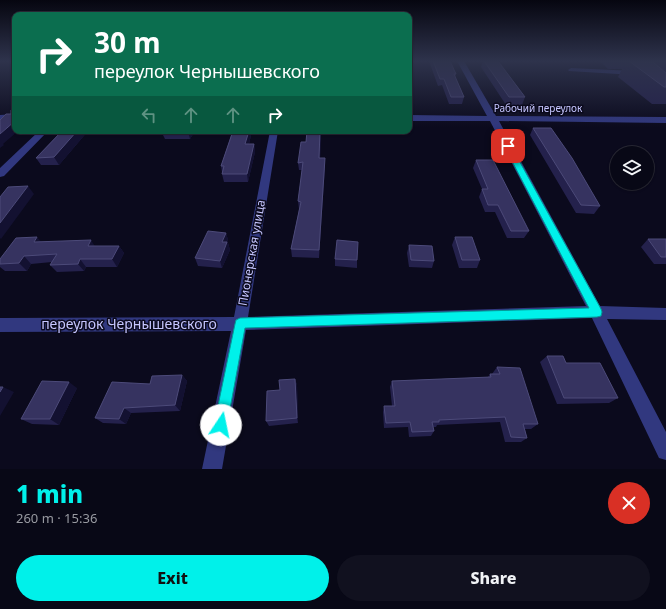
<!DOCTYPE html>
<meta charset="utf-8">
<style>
:root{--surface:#080816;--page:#11111f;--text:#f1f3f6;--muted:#989aa1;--line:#292935;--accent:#00f1ea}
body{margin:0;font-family:"Noto Sans",sans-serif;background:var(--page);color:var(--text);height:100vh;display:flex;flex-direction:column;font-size:15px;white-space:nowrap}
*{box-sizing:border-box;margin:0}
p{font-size:13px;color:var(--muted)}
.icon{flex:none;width:22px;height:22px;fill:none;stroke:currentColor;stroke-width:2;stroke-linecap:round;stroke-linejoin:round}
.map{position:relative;height:469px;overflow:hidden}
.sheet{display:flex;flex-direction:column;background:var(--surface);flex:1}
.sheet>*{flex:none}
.top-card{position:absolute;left:12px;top:12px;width:400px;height:122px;border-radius:8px;box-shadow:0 1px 3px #0004,0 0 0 1px var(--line);background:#0b6e4f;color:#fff;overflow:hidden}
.tools{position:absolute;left:610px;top:146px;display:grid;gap:8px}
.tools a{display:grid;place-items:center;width:44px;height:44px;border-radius:50%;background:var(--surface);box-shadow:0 1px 3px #0004,0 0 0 1px var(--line);font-size:20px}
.pin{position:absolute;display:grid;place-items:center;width:34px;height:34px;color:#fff;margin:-17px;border-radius:8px;box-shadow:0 2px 6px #0006}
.me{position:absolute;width:44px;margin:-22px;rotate:11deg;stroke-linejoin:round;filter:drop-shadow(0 0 3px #0008)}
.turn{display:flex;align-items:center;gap:14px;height:84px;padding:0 16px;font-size:18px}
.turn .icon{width:52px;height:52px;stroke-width:2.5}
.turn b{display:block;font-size:28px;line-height:34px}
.lanes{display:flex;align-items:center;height:38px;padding:0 16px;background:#0003;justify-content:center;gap:20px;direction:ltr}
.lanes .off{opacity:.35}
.round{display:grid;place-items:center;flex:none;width:42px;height:42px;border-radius:21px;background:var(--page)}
.head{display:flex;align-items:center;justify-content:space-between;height:68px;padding:0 16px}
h1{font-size:24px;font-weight:800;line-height:30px;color:var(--accent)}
.primary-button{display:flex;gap:8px;margin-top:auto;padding:8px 16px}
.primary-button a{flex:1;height:46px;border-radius:24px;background:var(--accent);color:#111;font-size:16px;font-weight:800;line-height:46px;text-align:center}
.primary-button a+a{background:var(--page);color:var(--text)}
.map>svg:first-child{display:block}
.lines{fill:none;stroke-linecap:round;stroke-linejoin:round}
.minor{fill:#31387f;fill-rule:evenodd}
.wall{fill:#24214c}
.shaded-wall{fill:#131131}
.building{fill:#363360;stroke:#4c4a79}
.route{fill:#00f1ea;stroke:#009d98}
.labels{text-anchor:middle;stroke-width:3;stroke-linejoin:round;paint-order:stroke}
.far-street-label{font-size:10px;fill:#c6c6ff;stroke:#0b0a1d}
.street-label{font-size:12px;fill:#c6c6ff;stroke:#0b0a1d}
.near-street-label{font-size:14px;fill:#c6c6ff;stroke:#0b0a1d}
</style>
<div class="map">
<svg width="666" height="469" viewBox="0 0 666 469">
<rect width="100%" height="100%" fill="#0b0a1d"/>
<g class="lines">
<path class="minor" d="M 457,61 L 464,61 L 496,116 L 666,117 L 666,123 L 499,121 L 600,306 L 666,308 L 666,320 L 607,319 L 666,432 L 666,460 L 659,458 L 592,318 L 246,330 L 222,469 L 202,469 L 231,331 L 0,332 L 0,318 L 234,317 L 270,131 L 278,131 L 248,317 L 586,306 L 490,121 L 409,121 L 409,115 L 487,116 Z
M 571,68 L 635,71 L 639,73 L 635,75 L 569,71 L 568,70 Z
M 15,114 L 15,120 L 0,121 L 0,115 Z
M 39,131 L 48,131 L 4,176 L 0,177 L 0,168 Z"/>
</g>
<path class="wall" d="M 429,61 L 450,61 L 456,74 L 455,77 L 464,97 L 462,104 L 449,104 L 442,85 L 438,86 Z
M 483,61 L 498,61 L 525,97 L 522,105 L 506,105 L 481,67 Z
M 600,61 L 666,61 L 666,104 L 652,104 L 618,77 L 622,69 L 608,69 Z
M 533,128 L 600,206 L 594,214 L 576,213 L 530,135 Z
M 62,131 L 88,131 L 59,165 L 41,165 L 36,158 Z
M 124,131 L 195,131 L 190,139 L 165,139 L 163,135 L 125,133 Z
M 228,131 L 252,131 L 249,144 L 254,144 L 255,152 L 248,182 L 224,182 L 222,174 L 222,172 L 221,166 L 232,132 L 228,132 Z
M 307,131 L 321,131 L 320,158 L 325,158 L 325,166 L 319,258 L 292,257 L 291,249 L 299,209 L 298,201 L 302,170 L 299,170 L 298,163 L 306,142 Z
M 476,160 L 529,231 L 524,238 L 507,238 L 495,212 L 485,212 L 479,197 L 482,189 L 473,168 Z
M 226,233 L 228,240 L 228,243 L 230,250 L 222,268 L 198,266 L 195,258 Z
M 455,237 L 480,260 L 477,268 L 459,268 L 452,245 Z
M 648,239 L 666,239 L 666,264 L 654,264 L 641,247 Z
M 41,242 L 95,246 L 119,246 L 124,253 L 117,267 L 86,267 L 84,271 L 57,272 L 50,265 L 52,262 L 31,264 L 27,271 L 5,271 L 0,267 L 0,259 Z
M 409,245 L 434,261 L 432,268 L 409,267 L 407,253 Z
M 335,259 L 357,260 L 357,268 L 335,266 Z
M 547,356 L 566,363 L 618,398 L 609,403 L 557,404 L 540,362 Z
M 497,367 L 538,424 L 531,429 L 525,429 L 527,438 L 521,442 L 505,442 L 500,422 L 437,425 L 436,427 L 433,427 L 434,431 L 431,436 L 409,437 L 408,427 L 384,428 L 383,412 L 384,406 L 392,406 L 390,387 L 392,381 L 488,377 L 490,374 L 493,374 L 492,374 Z
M 182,375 L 187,381 L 180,411 L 131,413 L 126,424 L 103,423 L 95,418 L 150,384 Z
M 295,379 L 297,385 L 298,423 L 269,426 L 266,421 L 280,390 Z
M 77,388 L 59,425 L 32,424 L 21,419 Z"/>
<path class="shaded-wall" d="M 15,121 L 15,131 L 18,131 L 3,144 L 4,145 L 0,148 L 0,134 Z
M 77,131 L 88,131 L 59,165 L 54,157 Z
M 188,131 L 195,131 L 190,139 L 188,132 Z
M 249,131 L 252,131 L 247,152 L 245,144 Z
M 320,131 L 321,131 L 320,166 L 319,158 Z
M 254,144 L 255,152 L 248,182 L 247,174 Z
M 325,158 L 325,166 L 319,258 L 319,250 Z
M 28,186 L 34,194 L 1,239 L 0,238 L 0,223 Z
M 226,233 L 228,240 L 228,243 L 230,250 L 222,268 L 220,261 L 222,242 Z
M 37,237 L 44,245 L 34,242 Z
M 91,240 L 96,248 L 88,246 Z
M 119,246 L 124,253 L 117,267 L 112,259 Z
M 24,256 L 31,264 L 27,271 L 19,263 Z
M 80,259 L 86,267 L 84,271 L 78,264 Z
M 182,375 L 187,381 L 180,411 L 175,405 Z
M 295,379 L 297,385 L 298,423 L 297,418 Z
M 69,382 L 77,388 L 59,425 L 50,419 Z
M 3,387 L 14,392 L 0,416 L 0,392 Z
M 124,408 L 131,413 L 126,424 L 119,419 Z"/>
<path class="building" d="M 433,61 L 450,61 L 456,74 L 454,74 L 464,97 L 451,97 L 444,79 L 440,79 Z
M 484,61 L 498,61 L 525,97 L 509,97 Z
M 629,61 L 653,62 L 666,73 L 666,87 L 664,87 Z
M 15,107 L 15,121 L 0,134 L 0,120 L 6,114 L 11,114 L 11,110 Z
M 533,128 L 551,128 L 572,158 L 600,206 L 581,205 Z
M 62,131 L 77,131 L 54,157 L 36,158 Z
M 162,131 L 188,131 L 188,132 Z
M 233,131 L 249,131 L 245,144 L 254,144 L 247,174 L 222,174 L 224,166 L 221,166 Z
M 307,131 L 320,131 L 319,158 L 325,158 L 319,250 L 291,249 L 301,202 L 298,201 L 303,162 L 298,163 L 301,142 L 306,142 Z
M 476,160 L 493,160 L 529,231 L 511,231 L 498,205 L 488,205 L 482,189 L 488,189 Z
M 28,186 L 0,223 L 0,197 L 8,187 Z
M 208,231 L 226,233 L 222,242 L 227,242 L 220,261 L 195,258 Z
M 37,237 L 34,242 L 91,240 L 88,246 L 119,246 L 112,259 L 80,259 L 78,264 L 50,265 L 57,254 L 24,256 L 19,263 L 0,264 L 0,259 L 16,238 Z
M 455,237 L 472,237 L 480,260 L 462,260 Z
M 648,239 L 666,239 L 666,257 L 661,257 Z
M 337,240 L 358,242 L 357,260 L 335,259 Z
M 409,245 L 432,246 L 434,261 L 411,260 Z
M 547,356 L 563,356 L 566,363 L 600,363 L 618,398 L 564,398 Z
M 497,367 L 520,368 L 538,424 L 523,424 L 527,438 L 511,437 L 505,417 L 439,420 L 439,422 L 432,422 L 434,431 L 412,432 L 410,422 L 386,423 L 384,406 L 395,406 L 392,381 L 491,377 L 490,374 L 500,374 Z
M 182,375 L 175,405 L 124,408 L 119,419 L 95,418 L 112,382 L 150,384 L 152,376 Z
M 295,379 L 297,418 L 266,421 L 267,391 L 280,390 L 279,380 Z
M 42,381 L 69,382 L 50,419 L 21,419 Z
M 0,387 L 3,387 L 0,392 Z"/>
<linearGradient id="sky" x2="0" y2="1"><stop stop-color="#060610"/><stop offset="0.48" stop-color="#2e334c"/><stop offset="1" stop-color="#2e334c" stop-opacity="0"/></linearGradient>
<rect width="666" height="127" fill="url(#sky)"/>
<path class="route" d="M 508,144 L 511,146 L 601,309 L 602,312 L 601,316 L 597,317 L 245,328 L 227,425 L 225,430 L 221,432 L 216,430 L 214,425 L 235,324 L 236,320 L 240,318 L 589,308 L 504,146 Z"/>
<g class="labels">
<g class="far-street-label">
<text x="538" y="112">Рабочий переулок</text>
</g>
<g class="street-label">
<text transform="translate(252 253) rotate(-80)" y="4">Пионерская улица</text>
</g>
<g class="near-street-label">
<text x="129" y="329">переулок Чернышевского</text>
</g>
</g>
</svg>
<div class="tools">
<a><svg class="icon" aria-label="layers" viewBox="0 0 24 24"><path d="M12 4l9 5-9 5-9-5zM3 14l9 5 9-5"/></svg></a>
</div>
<div class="pin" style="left:508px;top:146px;background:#d93025"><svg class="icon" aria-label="arrive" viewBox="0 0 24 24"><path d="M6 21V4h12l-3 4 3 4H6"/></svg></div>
<svg class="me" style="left:221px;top:425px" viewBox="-20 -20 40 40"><circle r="19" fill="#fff"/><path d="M0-13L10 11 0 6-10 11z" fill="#00f1ea"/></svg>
<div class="top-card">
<div class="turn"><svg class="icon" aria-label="right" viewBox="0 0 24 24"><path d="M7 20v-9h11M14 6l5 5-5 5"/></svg><div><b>30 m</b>переулок Чернышевского</div></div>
<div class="lanes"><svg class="icon off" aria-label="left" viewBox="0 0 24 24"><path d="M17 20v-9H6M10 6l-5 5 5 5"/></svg><svg class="icon off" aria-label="ahead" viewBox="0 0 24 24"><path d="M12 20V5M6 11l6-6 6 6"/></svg><svg class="icon off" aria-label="ahead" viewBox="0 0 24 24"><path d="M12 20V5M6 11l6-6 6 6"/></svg><svg class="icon" aria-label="right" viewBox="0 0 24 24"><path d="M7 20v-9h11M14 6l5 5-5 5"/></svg></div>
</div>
</div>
<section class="sheet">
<div class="head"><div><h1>1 min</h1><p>260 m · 15:36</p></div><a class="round" style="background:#d93025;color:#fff"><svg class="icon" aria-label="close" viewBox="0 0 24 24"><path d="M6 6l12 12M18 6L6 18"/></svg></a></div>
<div class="primary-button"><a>Exit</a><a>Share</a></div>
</section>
